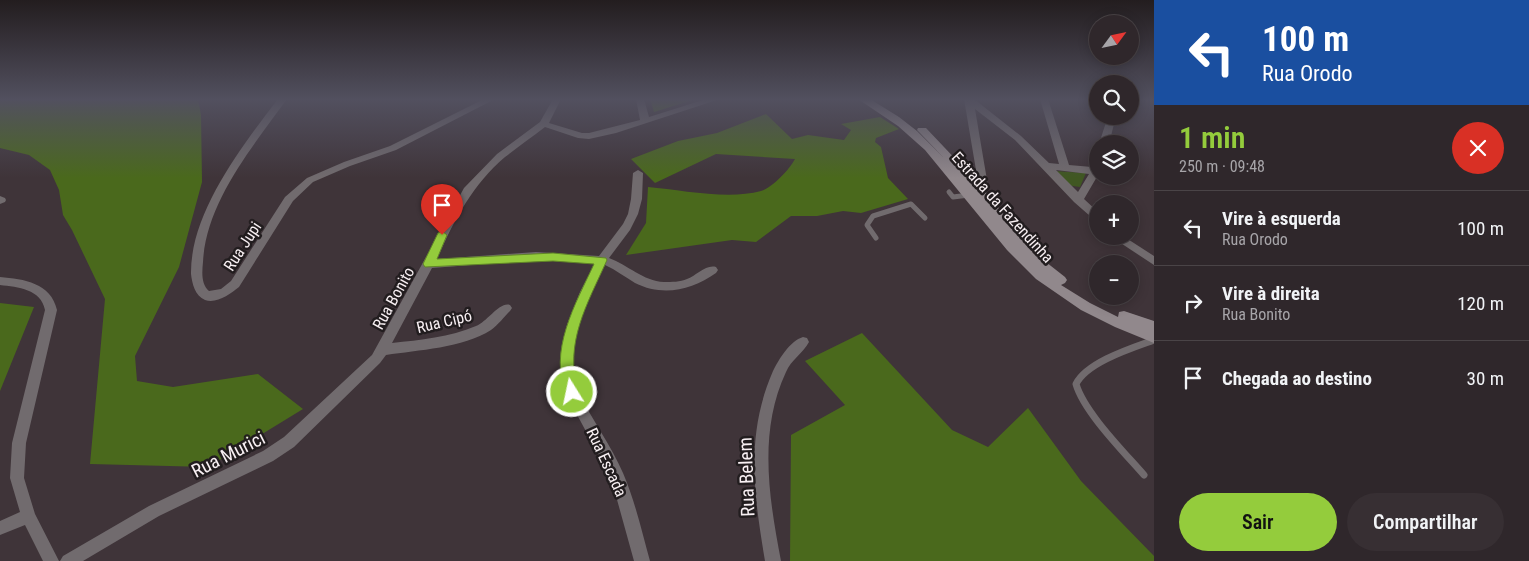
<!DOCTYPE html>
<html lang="pt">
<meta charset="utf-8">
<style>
:root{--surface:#2f272b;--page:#372f33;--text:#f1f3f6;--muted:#a7a5a9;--line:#4a4447;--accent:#94cc3c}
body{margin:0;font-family:"Roboto Condensed",sans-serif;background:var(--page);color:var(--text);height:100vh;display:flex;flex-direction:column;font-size:19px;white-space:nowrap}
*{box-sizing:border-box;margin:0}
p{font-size:16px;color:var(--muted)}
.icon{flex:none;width:28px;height:28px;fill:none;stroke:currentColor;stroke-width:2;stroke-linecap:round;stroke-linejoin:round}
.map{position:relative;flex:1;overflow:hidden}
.drawer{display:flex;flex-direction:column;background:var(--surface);width:375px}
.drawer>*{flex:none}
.top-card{background:#1a4fa0;color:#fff;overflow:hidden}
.needle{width:32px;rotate:57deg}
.tools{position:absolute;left:1089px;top:15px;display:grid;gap:10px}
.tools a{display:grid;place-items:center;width:50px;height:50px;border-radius:50%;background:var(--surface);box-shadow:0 2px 12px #0003,0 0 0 1px var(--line);font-size:25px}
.pin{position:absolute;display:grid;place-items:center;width:42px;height:42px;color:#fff;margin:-51px -21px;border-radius:50% 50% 50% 0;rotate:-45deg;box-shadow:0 0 5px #0007}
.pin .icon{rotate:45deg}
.me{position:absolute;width:55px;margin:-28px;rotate:350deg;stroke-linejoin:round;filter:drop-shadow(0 0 4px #0008)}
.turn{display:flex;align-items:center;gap:18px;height:105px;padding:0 25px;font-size:22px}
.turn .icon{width:65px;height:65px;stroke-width:2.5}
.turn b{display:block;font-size:35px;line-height:42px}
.round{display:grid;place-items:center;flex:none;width:52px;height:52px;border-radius:26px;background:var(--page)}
.head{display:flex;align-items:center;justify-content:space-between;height:85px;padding:0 25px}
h1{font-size:30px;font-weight:600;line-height:38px;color:var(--accent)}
.cta{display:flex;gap:10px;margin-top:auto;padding:10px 25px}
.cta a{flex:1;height:58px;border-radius:30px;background:var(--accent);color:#111;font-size:20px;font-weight:600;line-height:58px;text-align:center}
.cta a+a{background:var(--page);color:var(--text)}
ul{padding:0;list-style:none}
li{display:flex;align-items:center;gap:15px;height:75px;padding:0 25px;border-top:1px solid var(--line)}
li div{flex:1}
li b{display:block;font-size:19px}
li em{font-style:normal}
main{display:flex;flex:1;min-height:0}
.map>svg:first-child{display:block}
.green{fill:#405722}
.forest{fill:#4a691c}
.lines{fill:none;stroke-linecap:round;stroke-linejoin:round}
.lane-far1{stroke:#716b6e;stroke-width:5}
.lane{stroke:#716b6e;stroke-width:7}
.street{fill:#716b6e;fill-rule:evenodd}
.secondary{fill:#91888c;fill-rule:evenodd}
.route{fill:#94cc3c;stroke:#608527}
.labels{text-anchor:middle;stroke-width:5;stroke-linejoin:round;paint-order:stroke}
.street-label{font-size:16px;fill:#f8f0f3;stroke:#221d1f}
.near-street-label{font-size:19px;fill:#f8f0f3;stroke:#221d1f}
</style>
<main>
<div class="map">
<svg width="1154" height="561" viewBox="0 0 1154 561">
<rect width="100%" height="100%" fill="#3f3439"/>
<path class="green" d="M 1053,171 L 1086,173 L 1080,187 L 1066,185 Z"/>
<path class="forest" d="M 0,99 L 198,99 L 201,115 L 202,182 L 179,267 L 135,356 L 137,381 L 173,387 L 258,374 L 303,409 L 208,467 L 90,464 L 105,299 L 72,230 L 63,215 L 59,190 L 50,170 L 29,155 L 0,148 Z
M 650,99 L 696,99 L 654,112 Z
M 766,114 L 792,139 L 808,135 L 844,140 L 851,130 L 841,124 L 880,117 L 899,129 L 876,138 L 875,142 L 881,147 L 888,178 L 908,199 L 861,213 L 843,211 L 817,216 L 791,216 L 756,242 L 732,240 L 626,255 L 646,223 L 648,187 C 682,190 728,200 761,191 C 773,187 789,170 795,159 L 716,154 L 655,183 L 631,159 L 678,141 L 717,133 Z
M 0,303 L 34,307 L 0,391 Z
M 862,333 L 952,430 L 988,447 L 1028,408 L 1081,481 L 1154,556 L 1154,561 L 790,561 L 791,435 L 845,405 L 805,361 Z"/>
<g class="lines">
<path class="lane-far1" d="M 949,192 L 953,197 L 969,195
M 876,238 L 867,225 L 873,216 L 911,204 L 925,218"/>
<path class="lane" d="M 1144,475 C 1124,452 1084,412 1076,384 C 1087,362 1132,348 1154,340"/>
<path class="street" d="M 278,99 L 287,99 C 253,146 206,202 203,262 C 202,272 201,284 209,291 L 221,289 L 231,281 L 285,197 L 307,178 L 344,162 L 390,146 L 484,99 L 495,99 L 396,150 L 350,166 L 313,182 L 293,201 L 239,287 C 230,294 217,304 205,300 C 195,296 192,283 191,274 C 190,213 242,146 278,99 Z
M 553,99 L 561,99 L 549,123 L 582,133 L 589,133 L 640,120 L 636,99 L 644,99 L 649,117 L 706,99 L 720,99 L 616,133 L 589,139 L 578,138 L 545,127 C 532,137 518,147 505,157 C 473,184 453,222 437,259 L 536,252 L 599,256 L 623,224 L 628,214 L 631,199 L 633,173 L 638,170 L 643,173 L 642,199 L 638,214 L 630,230 L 609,258 C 628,265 643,281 664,282 C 672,282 680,282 687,279 C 696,276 706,264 716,267 L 718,270 L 716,273 C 692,290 663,297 635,283 C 625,277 616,270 605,265 C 587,299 562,354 579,393 C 592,420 611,445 623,473 C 635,501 642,532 650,561 L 634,561 L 611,478 L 567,396 L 562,375 L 562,358 L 567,325 L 580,292 L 595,263 L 536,260 L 432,268 L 392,343 C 420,340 450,337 476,326 C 487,322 500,301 510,305 L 512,308 L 510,311 C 504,317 498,325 491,330 C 463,348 418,350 386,355 L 380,363 L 294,447 L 273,461 L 159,516 L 83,561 L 60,561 L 63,556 L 149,506 L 263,451 L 284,437 L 372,355 L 464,188 L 497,154 L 540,122 Z
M 964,99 L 974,99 L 1021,136 L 1049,163 L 1059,164 L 1040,99 L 1048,99 L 1069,165 L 1092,167 L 1095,161 L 1098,160 L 1098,175 L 1084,199 L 1098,212 L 1098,223 L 1074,202 L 1015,140 L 975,109 L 988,186 L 983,189 L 964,191 L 963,189 L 964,187 L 978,184 L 978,182 ZM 1056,170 L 1089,174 L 1078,192 Z
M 1108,116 L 1116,116 L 1109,144 L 1099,144 Z
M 0,196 L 5,198 L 6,200 L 5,202 L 0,204 Z
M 1110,236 L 1123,236 L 1154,256 L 1154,265 Z
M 0,277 C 24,279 51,283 57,310 L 26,443 L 24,478 L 35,514 L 59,561 L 43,561 L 25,525 L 0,535 L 0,521 L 20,512 L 10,478 L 12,443 L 45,310 C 41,289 18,287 0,285 Z
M 803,337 L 807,338 L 809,342 C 803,353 791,360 786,372 C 758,432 769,498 781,561 L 765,561 C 754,495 745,435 773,371 C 779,359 790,341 803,337 Z"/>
<path class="secondary" d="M 858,99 L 870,99 L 899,117 L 917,131 L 944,158 L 917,130 L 918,128 L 926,128 L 980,185 L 1037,255 L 1065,277 L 1067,280 L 1065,283 L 1061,285 L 1090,303 L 1118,317 L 1119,312 L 1124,311 L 1154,321 L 1154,343 L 1115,327 L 1081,310 L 1036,279 L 1007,250 L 925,150 L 898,126 Z"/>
</g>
<linearGradient id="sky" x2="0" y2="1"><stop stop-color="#231d1f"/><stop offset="0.56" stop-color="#52505f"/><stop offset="1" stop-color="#52505f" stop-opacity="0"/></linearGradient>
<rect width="1154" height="178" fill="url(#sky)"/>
<path class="route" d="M 442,231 L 447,235 L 437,259 L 553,253 L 606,258 L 607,260 C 587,305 564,342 578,392 L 576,396 L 572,398 L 567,396 C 547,352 576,303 594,264 L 553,261 L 425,267 L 423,264 L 438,233 Z"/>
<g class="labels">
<g class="street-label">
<text transform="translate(1003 207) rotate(48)" y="6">Estrada da Fazendinha</text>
<text transform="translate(242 246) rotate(-57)" y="6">Rua Jupi</text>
<text transform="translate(393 298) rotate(-61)" y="6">Rua Bonito</text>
<text transform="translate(444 321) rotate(-13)" y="6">Rua Cipó</text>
<text transform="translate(607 462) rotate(65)" y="6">Rua Escada</text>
</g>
<g class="near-street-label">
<text transform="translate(228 454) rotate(-27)" y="7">Rua Murici</text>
<text transform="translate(746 477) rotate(-92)" y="7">Rua Belem</text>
</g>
</g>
</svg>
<div class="tools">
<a><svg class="needle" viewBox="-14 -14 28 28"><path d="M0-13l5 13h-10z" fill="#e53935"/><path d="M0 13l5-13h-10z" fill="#a7a5a9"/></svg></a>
<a><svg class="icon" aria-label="search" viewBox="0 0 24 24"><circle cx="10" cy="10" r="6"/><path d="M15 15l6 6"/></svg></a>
<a><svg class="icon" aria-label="layers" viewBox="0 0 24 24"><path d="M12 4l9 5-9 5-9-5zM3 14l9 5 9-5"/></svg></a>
<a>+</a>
<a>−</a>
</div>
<div class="pin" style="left:442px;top:235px;background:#d93025"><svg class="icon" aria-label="arrive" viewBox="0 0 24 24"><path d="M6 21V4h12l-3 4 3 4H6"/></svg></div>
<svg class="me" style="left:572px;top:392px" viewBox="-20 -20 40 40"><circle r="17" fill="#94cc3c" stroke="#fff" stroke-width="3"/><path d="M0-11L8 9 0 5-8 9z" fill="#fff"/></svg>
</div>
<section class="drawer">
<div class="top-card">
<div class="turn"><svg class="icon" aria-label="left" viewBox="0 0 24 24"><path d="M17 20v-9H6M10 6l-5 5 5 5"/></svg><div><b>100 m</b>Rua Orodo</div></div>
</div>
<div class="head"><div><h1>1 min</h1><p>250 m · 09:48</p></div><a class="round" style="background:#d93025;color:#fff"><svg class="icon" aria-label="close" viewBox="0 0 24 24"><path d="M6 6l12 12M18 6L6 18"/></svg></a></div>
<ul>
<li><svg class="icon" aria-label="left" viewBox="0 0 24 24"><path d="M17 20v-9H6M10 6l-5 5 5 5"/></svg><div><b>Vire à esquerda</b><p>Rua Orodo</p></div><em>100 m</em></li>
<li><svg class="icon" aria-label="right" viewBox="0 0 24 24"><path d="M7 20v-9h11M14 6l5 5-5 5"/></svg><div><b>Vire à direita</b><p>Rua Bonito</p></div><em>120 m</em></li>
<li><svg class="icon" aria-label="arrive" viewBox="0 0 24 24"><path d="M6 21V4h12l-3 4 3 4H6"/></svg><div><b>Chegada ao destino</b></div><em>30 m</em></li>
</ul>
<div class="cta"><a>Sair</a><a>Compartilhar</a></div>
</section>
</main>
